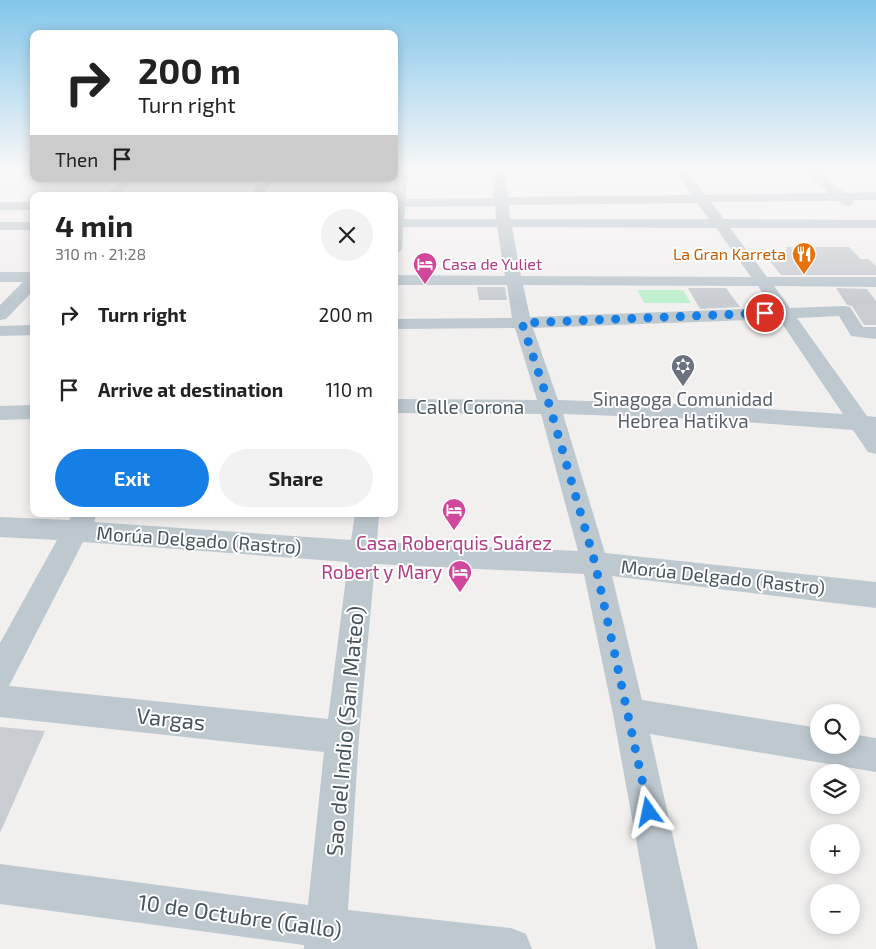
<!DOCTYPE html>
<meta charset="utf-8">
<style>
:root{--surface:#fff;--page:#f2f2f2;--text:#222;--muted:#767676;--accent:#157fe6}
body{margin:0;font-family:"Exo 2",sans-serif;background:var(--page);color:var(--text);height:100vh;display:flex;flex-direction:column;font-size:19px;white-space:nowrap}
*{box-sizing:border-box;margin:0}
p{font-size:16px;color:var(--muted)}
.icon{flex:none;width:28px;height:28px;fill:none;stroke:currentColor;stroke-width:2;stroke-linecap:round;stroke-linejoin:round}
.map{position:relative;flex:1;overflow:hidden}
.details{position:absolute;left:30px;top:192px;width:368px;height:325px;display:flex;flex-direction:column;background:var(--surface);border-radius:10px;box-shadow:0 2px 12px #0003}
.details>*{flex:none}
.guide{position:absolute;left:30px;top:30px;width:368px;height:152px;border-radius:10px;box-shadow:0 2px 12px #0003;background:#fff;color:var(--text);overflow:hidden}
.controls{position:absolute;left:810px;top:704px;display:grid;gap:10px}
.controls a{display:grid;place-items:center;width:50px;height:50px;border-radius:50%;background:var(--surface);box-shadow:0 2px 12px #0003;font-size:25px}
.pin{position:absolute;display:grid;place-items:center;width:42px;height:42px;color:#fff;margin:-21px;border:2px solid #fff;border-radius:50%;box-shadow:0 1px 5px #0007}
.me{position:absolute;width:55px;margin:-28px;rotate:348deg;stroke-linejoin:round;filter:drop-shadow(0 0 4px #0008)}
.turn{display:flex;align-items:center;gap:18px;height:105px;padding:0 25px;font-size:22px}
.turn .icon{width:65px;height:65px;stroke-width:2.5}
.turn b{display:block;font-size:35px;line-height:42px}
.then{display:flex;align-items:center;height:48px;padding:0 25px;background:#0003;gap:10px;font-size:19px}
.round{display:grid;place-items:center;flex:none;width:52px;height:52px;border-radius:26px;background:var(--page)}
.summary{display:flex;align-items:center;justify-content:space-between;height:85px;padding:0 25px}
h1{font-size:30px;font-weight:700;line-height:38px}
.action{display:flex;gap:10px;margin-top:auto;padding:10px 25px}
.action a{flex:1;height:58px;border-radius:30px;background:var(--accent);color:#fff;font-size:20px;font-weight:700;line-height:58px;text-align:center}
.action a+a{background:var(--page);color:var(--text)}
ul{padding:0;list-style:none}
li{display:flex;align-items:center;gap:15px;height:75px;padding:0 25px}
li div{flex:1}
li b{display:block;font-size:19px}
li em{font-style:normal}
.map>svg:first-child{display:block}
.green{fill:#bdf0cd}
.building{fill:#c9cdd2}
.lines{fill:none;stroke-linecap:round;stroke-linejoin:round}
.minor{fill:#bdc8cf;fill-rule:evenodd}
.route{stroke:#157fe6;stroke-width:9;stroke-dasharray:0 16.2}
.labels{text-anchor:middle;stroke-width:4;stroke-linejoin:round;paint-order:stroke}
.far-food-label{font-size:16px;fill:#c56008;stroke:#fff;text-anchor:end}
.far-hotel-label{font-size:16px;fill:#b23c85;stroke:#fff;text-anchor:start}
.worship-label{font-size:19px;fill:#5b616d;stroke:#fff}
.street-label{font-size:19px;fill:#47545d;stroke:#fff}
.hotel-label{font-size:19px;fill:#b23c85;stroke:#fff}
.near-street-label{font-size:22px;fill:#47545d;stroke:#fff}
</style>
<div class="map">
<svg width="876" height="949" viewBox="0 0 876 949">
<rect width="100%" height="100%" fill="#f2efef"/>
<path class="green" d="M 637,290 L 683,290 L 691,303 L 644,303 Z"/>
<path class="building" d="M 785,247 L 849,247 L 861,259 L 868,259 L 876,266 L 876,275 L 781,275 L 761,250 L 788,250 Z
M 477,287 L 505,287 L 507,300 L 479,300 Z
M 688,288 L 726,288 L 740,307 L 700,309 Z
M 836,288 L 867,289 L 876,301 L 876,325 L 864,325 L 852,306 L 847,305 Z
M 0,727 L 45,731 L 0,833 Z"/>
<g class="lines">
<path class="minor" d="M 396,170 L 408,170 L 406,199 L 494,198 L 492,170 L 504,170 L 508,197 L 692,195 L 674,170 L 686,170 L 705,195 L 829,193 L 804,170 L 817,170 L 844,193 L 876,192 L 876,200 L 853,200 L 852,205 L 847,206 L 837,201 L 711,202 L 724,219 L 876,220 L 876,228 L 730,228 L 767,277 L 876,277 L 876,287 L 774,286 L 790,308 L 844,306 L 850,307 L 863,327 L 876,327 L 876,339 L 851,336 L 839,316 L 797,318 L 867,416 L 876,417 L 876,454 L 868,452 L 853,430 L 704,419 L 563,414 L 605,553 L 876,582 L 876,608 L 612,576 L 642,700 L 819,728 L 819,745 L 851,745 L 851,734 L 876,738 L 876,772 L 650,734 L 698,949 L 656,949 L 613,714 L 584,574 L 375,564 L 359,737 L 348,910 L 511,928 L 526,934 L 532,949 L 304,949 L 304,945 L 0,904 L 0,864 L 308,905 L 324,752 L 0,717 L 0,643 L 57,540 L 0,537 L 0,517 L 69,520 L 72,514 L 97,514 L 94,522 L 351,540 L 355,514 L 379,514 L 377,542 L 578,551 L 541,414 L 394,413 L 394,399 L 537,400 L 515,328 L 394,329 L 394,319 L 512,318 L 507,285 L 394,285 L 394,275 L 505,276 L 497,227 L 403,227 L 402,249 L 399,252 L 394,253 L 393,196 ZM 697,203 L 709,219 L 510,219 L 509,205 ZM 495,206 L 496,219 L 404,219 L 405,207 ZM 512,227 L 716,228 L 751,277 L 521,276 ZM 523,285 L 758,286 L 772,308 L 530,317 ZM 779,319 L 843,414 L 704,405 L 558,400 L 533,328 ZM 83,542 L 348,562 L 328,719 L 9,686 Z
M 121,179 L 134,179 L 119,196 L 106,196 Z
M 261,179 L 273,179 L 263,196 L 251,196 Z
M 0,202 L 34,202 L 34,210 L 0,210 Z
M 0,222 L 34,222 L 34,230 L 0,230 Z
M 0,272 L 34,272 L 34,290 L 6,319 L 0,320 L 0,305 L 23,282 L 0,282 Z
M 34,325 L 34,335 L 0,336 L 0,326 Z
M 34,405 L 34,419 L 0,420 L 0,406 Z"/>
</g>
<linearGradient id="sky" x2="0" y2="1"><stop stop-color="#82c6ea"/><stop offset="0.56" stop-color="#f9f8f8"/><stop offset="1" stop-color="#f9f8f8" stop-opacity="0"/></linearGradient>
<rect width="876" height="303" fill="url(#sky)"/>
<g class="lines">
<path class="route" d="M 649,812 L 595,563 L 550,407 L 522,323 L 765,313"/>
</g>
<defs>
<g id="restaurant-pin" transform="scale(1.25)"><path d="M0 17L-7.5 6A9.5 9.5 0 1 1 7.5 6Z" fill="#e8710a" stroke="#fff"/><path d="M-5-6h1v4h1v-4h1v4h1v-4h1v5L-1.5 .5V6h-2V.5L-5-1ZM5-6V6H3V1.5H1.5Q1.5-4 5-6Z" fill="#fff"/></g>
<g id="hotel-pin" transform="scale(1.25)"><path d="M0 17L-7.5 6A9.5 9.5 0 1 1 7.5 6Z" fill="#d1479c" stroke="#fff"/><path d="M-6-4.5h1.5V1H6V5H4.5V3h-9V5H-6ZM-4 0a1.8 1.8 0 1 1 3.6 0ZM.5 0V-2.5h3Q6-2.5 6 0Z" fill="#fff"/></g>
<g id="synagogue-pin" transform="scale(1.25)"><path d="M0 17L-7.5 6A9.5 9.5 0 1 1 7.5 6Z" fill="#6b7280" stroke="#fff"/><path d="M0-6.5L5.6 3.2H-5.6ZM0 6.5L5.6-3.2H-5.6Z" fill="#fff"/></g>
</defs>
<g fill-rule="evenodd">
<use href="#restaurant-pin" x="804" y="254"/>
<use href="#hotel-pin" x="425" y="264"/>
<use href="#synagogue-pin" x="683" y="366"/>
<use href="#hotel-pin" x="454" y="510"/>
<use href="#hotel-pin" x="460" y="572"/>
</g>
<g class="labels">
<g class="far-food-label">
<text x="786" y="260">La Gran Karreta</text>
</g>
<g class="far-hotel-label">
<text x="442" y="270">Casa de Yuliet</text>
</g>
<g class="worship-label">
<text x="683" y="406">Sinagoga Comunidad<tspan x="683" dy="22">Hebrea Hatikva</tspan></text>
</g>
<g class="street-label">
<text x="470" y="414">Calle Corona</text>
<text transform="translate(199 540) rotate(4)" y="7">Morúa Delgado (Rastro)</text>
<text transform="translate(723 577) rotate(6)" y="7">Morúa Delgado (Rastro)</text>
</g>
<g class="hotel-label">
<text x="454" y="550">Casa Roberquis Suárez</text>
<text x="442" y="579" text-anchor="end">Robert y Mary</text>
</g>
<g class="near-street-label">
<text transform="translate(171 719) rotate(6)" y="8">Vargas</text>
<text transform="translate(345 731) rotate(-85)" y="8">Sao del Indio (San Mateo)</text>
<text transform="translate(240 916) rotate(8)" y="8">10 de Octubre (Gallo)</text>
</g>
</g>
</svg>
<div class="controls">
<a><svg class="icon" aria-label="search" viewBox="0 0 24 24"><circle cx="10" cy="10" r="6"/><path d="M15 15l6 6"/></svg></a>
<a><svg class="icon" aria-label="layers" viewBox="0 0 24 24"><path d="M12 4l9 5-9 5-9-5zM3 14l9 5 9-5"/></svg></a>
<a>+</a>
<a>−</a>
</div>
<div class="pin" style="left:765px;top:313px;background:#d93025"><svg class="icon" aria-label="arrive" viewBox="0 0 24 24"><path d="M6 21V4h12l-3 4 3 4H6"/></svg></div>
<svg class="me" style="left:649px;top:812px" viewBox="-20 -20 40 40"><path d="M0-17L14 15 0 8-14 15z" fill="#157fe6" stroke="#fff" stroke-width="4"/></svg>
<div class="guide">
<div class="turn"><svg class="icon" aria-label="right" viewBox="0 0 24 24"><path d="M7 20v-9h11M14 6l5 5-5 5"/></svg><div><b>200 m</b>Turn right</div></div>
<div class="then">Then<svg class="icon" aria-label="arrive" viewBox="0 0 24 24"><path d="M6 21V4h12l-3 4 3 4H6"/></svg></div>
</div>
<section class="details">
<div class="summary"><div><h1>4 min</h1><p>310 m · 21:28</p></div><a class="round"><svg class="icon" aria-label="close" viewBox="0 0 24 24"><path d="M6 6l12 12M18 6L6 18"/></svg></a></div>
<ul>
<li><svg class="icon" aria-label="right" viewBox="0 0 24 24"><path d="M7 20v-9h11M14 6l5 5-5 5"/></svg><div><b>Turn right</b></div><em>200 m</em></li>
<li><svg class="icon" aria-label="arrive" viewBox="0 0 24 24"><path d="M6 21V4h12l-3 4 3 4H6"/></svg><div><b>Arrive at destination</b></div><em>110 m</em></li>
</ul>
<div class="action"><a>Exit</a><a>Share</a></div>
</section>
</div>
